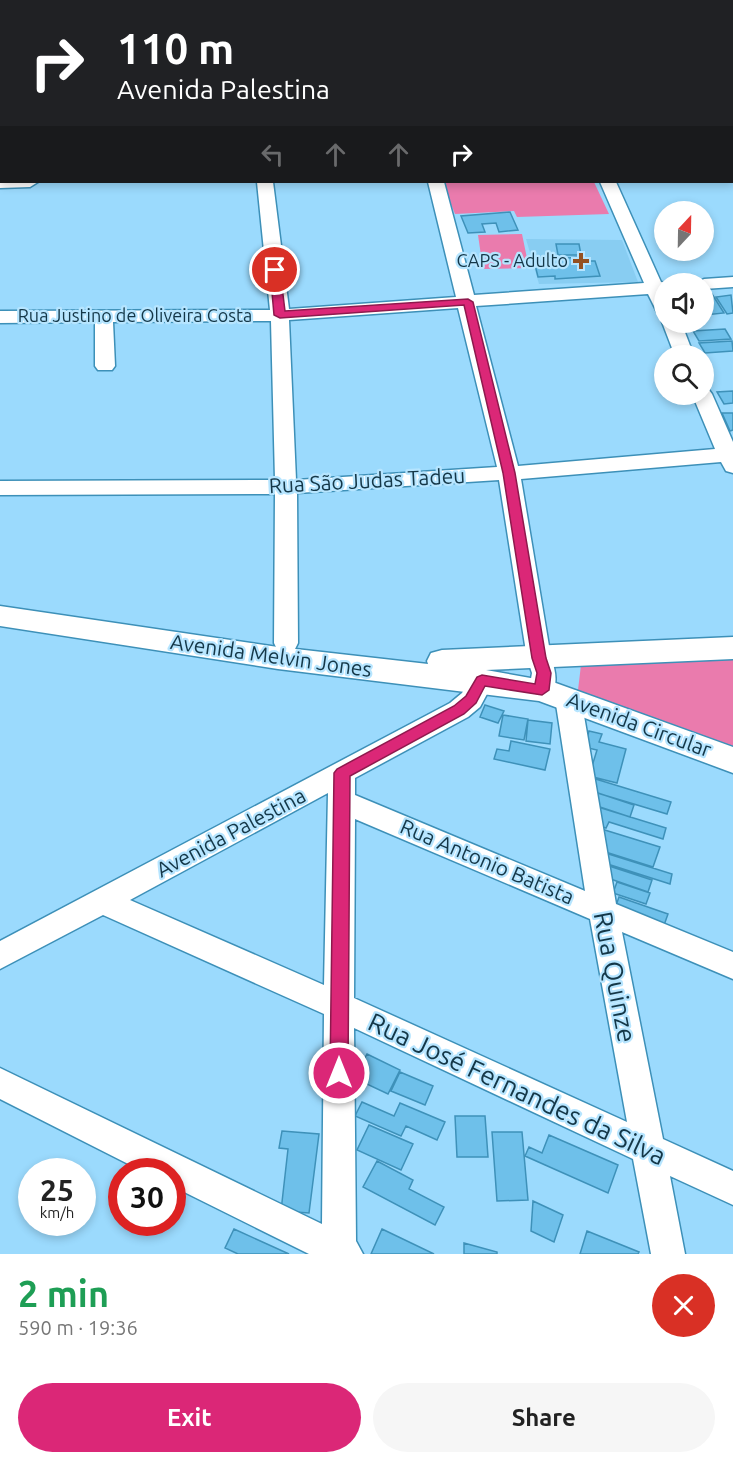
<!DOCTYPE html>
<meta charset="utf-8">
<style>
:root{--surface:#fff;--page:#f6f6f6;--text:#222;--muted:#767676;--accent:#db2777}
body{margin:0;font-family:Ubuntu,sans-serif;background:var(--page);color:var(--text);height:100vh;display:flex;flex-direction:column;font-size:22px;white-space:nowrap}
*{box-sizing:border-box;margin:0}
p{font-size:20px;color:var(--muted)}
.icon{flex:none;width:33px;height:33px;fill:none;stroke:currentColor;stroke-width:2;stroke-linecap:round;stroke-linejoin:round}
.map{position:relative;height:1254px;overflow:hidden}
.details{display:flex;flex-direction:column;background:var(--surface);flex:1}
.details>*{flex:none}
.guide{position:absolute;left:0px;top:0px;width:734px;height:183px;box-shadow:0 3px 9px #0003;background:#202124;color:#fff;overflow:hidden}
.needle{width:39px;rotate:22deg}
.buttons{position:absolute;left:654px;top:201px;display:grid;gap:12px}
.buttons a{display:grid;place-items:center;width:60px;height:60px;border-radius:50%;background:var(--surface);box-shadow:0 3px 9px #0003;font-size:30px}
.speed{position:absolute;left:18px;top:1158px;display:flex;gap:12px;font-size:30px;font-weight:700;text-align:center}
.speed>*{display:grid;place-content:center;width:78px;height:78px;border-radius:50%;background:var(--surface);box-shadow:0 3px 9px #0003;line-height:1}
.speed small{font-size:15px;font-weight:400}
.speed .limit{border:9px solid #d22;background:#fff;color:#111}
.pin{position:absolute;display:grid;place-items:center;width:51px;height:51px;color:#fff;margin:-26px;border:3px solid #fff;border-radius:50%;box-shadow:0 2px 6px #0007}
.me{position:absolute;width:66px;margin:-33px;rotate:0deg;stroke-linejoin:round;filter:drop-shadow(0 0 4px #0008)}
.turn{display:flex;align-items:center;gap:21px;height:126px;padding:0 18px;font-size:27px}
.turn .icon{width:78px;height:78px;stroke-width:2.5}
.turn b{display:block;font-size:42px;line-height:51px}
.lanes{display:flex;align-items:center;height:57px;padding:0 18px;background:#0003;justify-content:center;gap:30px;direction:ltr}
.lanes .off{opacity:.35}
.round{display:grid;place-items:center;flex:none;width:63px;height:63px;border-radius:32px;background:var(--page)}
.summary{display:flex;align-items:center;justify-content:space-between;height:102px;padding:0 18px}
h1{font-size:36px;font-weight:700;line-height:45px;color:#1e9e55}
.action{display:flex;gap:12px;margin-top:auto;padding:12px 18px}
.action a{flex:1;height:69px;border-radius:36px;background:var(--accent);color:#fff;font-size:24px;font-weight:700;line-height:69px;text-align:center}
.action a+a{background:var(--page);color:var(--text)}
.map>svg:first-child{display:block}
.built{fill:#88cdf2}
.green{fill:#ea7bad}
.building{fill:#6ec0ea;stroke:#3e91b9;stroke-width:1.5}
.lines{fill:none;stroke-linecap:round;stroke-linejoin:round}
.minor-casing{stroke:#3d90b8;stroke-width:3}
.major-casing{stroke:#3d90b8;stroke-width:3}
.minor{fill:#fff;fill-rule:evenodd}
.major{fill:#fff;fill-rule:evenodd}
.route{fill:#db2777;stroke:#8e194d;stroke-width:1.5}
.poi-dot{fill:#945121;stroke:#b6e5ff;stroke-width:2}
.labels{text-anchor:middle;stroke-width:4.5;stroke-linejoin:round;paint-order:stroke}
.far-poi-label{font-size:18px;fill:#143748;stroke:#b6e5ff;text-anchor:end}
.far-street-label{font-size:18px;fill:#143748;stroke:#b6e5ff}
.street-label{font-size:21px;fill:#143748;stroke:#b6e5ff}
.near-street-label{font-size:26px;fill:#143748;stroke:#b6e5ff}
</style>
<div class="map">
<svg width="733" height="1254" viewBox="0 0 733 1254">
<rect width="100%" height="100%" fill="#9bdafd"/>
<path class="built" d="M 526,239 L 622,240 L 638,282 L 539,284 Z"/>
<path class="green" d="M 442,182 L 594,182 L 609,214 L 517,217 L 514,211 L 455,214 Z
M 522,234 L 529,268 L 483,269 L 478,235 Z
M 733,659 L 733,749 L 578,690 L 581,665 Z"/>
<path class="building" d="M 510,212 L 518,230 L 499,232 L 496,223 L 482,224 L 485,232 L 468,233 L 461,216 Z
M 556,244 L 579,244 L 581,255 L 558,255 Z
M 579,257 L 580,261 L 595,261 L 600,276 L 555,279 L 555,276 L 538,277 L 534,261 Z
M 712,294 L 724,313 L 705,315 L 704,295 Z
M 731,295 L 733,313 L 727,314 L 716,297 Z
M 725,329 L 731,339 L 699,341 L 693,331 Z
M 732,341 L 733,351 L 705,353 L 699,343 Z
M 733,391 L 733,403 L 724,404 L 717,392 Z
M 722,413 L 733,413 L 733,430 L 730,431 Z
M 485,705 L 504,711 L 498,723 L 480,717 Z
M 503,715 L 528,719 L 524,740 L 499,736 Z
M 528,720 L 552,723 L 550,744 L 526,741 Z
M 589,731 L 602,734 L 599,742 L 626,749 L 617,783 L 589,776 L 597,750 L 584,747 Z
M 511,741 L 550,749 L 545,770 L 494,759 L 497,749 L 509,751 Z
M 589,777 L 671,802 L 667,814 L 584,789 Z
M 595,792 L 634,805 L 630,817 L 591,804 Z
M 598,807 L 666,828 L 663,839 L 609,822 L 606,828 L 592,824 Z
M 595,827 L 660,847 L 653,867 L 596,849 Z
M 599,851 L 672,874 L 670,884 L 595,860 Z
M 603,864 L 652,880 L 648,892 L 599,875 Z
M 617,882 L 650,893 L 646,904 L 613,893 Z
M 619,897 L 668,914 L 663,928 L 614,911 Z
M 367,1054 L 400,1070 L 388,1094 L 354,1078 Z
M 400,1072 L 433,1086 L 425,1105 L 391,1091 Z
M 362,1102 L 394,1116 L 400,1103 L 445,1122 L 437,1140 L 406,1126 L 401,1136 L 355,1116 Z
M 455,1116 L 485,1116 L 488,1157 L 457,1157 Z
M 369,1125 L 413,1144 L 401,1170 L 357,1150 Z
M 282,1131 L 319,1134 L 309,1213 L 281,1211 L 288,1149 L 279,1148 Z
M 492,1132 L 522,1132 L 528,1200 L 497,1201 Z
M 549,1135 L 618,1165 L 608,1193 L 525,1156 L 529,1147 L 542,1153 Z
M 377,1161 L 413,1180 L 409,1189 L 444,1207 L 435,1225 L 363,1187 Z
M 533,1201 L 563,1215 L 554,1242 L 531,1231 Z
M 234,1229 L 289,1254 L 238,1254 L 225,1248 Z
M 382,1229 L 434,1254 L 371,1254 Z
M 587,1231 L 639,1252 L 638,1254 L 580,1254 Z
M 464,1243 L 497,1252 L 497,1254 L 464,1254 Z"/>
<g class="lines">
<g class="minor-casing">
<path id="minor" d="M 216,0 L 230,0 L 230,2 L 216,2 Z
M 248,0 L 262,0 L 262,2 L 248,2 Z
M 381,0 L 395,0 L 395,2 L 382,2 Z
M 517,0 L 531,0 L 531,2 L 518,2 Z
M 659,0 L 673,0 L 673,2 L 660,2 Z
M 733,0 L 733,8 L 732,8 L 732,2 L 727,2 Z
M 2,3 L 2,17 L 0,17 L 0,4 Z
M 732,99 L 733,99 L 733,108 L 732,108 Z
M 732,143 L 733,143 L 733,153 L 732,153 Z
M 0,178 L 2,182 L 38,182 L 30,187 L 0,188 Z
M 257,182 L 273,182 L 289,309 L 456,297 L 428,182 L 444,182 L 474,295 L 644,283 L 600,182 L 616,182 L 661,282 L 671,284 L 664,284 L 664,313 L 657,312 L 648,294 L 476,306 L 518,466 L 715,449 L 692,394 L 704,394 L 704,388 L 709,390 L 712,394 L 733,442 L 733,473 L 726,471 L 721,462 L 521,479 L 551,658 C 556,672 558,683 551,697 L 542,699 L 533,697 L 529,690 L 532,673 L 527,658 L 499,480 L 297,493 L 298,643 L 295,649 L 286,652 L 277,649 L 274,643 L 275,494 L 0,495 L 0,481 L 275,480 L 271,321 L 113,322 L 115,366 L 112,370 L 98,370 L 95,366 L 95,322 L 0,323 L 0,311 L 270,310 ZM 458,308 L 497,467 L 296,480 L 289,320 Z
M 733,277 L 733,287 L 704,289 L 704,284 L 695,284 L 704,279 Z
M 664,318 L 664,322 L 681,322 L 694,356 L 675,356 L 662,322 Z
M 482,672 L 491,675 L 494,681 L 480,707 L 468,717 L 355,778 L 355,795 L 585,891 L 555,698 L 559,691 L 568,689 L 577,691 L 581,698 L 616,904 L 733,952 L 733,979 L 622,932 L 663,1139 L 733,1171 L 733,1205 L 670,1176 L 685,1254 L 651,1254 L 633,1159 L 354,1028 L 356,1241 L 363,1254 L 309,1254 L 172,1186 L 172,1172 L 144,1172 L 0,1099 L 0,1068 L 322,1224 L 324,1014 L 103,915 L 0,969 L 0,941 L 450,703 L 462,693 L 473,675 ZM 328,793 L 324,985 L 130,900 ZM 355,819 L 590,919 L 627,1122 L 354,998 Z"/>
</g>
<g class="major-casing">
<path id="major" d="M 0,45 L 2,45 L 2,55 L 0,55 Z
M 732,47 L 733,47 L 733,57 L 732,57 Z
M 0,606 L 278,647 L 428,664 L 427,661 L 431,653 L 442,650 L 733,637 L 733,659 L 486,670 L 553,682 L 733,747 L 733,773 L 539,701 L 278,669 L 0,626 Z"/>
</g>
<use href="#minor" class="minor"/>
<use href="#major" class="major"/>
</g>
<path class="route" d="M 275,267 L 280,270 L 285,311 L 468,299 L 473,302 L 515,473 L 546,658 L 551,673 L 549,690 L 542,695 L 485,686 L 476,703 L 464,714 L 350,776 L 348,1073 L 345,1079 L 339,1081 L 332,1079 L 330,1073 L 334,773 L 337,769 L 454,706 L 466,696 L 477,677 L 482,675 L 535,684 L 537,673 L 532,658 L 503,473 L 464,305 L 280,318 L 274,315 L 270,270 Z"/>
<path class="poi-dot" d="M578 252h6v6h6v6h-6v6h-6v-6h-6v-6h6z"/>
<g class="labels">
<g class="far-poi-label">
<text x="568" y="267">CAPS - Adulto</text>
</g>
<g class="far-street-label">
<text x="135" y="322">Rua Justino de Oliveira Costa</text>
</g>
<g class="street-label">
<text transform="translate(367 481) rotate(-3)" y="7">Rua São Judas Tadeu</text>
<text transform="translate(271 656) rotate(8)" y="7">Avenida Melvin Jones</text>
<text transform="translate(639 725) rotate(20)" y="7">Avenida Circular</text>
<text transform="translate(231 833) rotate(-28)" y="7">Avenida Palestina</text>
<text transform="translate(487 862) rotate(23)" y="7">Rua Antonio Batista</text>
</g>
<g class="near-street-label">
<text transform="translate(615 977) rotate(79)" y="9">Rua Quinze</text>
<text transform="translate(517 1089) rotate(25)" y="9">Rua José Fernandes da Silva</text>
</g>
</g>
</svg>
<div class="buttons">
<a><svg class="needle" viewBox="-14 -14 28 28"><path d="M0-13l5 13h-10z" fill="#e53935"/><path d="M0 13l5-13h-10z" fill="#767676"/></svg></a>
<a><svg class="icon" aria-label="sound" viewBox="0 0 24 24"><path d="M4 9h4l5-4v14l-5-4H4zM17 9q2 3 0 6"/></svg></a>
<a><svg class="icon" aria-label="search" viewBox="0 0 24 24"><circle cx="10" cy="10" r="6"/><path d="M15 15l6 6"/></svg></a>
</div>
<div class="speed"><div>25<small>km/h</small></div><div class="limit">30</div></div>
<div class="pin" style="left:275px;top:270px;background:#d93025"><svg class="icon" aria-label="arrive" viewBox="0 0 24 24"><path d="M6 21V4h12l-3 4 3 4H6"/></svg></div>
<svg class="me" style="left:339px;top:1073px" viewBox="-20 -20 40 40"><circle r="17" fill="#db2777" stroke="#fff" stroke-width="3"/><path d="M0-11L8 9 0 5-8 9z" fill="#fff"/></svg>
<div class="guide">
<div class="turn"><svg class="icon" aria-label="right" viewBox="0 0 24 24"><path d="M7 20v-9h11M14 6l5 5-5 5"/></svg><div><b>110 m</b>Avenida Palestina</div></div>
<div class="lanes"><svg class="icon off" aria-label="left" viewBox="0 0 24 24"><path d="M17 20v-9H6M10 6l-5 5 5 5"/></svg><svg class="icon off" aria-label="ahead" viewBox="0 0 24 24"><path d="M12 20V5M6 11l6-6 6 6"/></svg><svg class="icon off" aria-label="ahead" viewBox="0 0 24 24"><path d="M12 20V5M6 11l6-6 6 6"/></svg><svg class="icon" aria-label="right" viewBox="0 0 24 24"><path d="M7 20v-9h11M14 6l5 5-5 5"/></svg></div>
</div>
</div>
<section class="details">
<div class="summary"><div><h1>2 min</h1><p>590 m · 19:36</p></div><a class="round" style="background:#d93025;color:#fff"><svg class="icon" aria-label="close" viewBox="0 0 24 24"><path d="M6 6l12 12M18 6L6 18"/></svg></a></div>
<div class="action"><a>Exit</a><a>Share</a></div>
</section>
